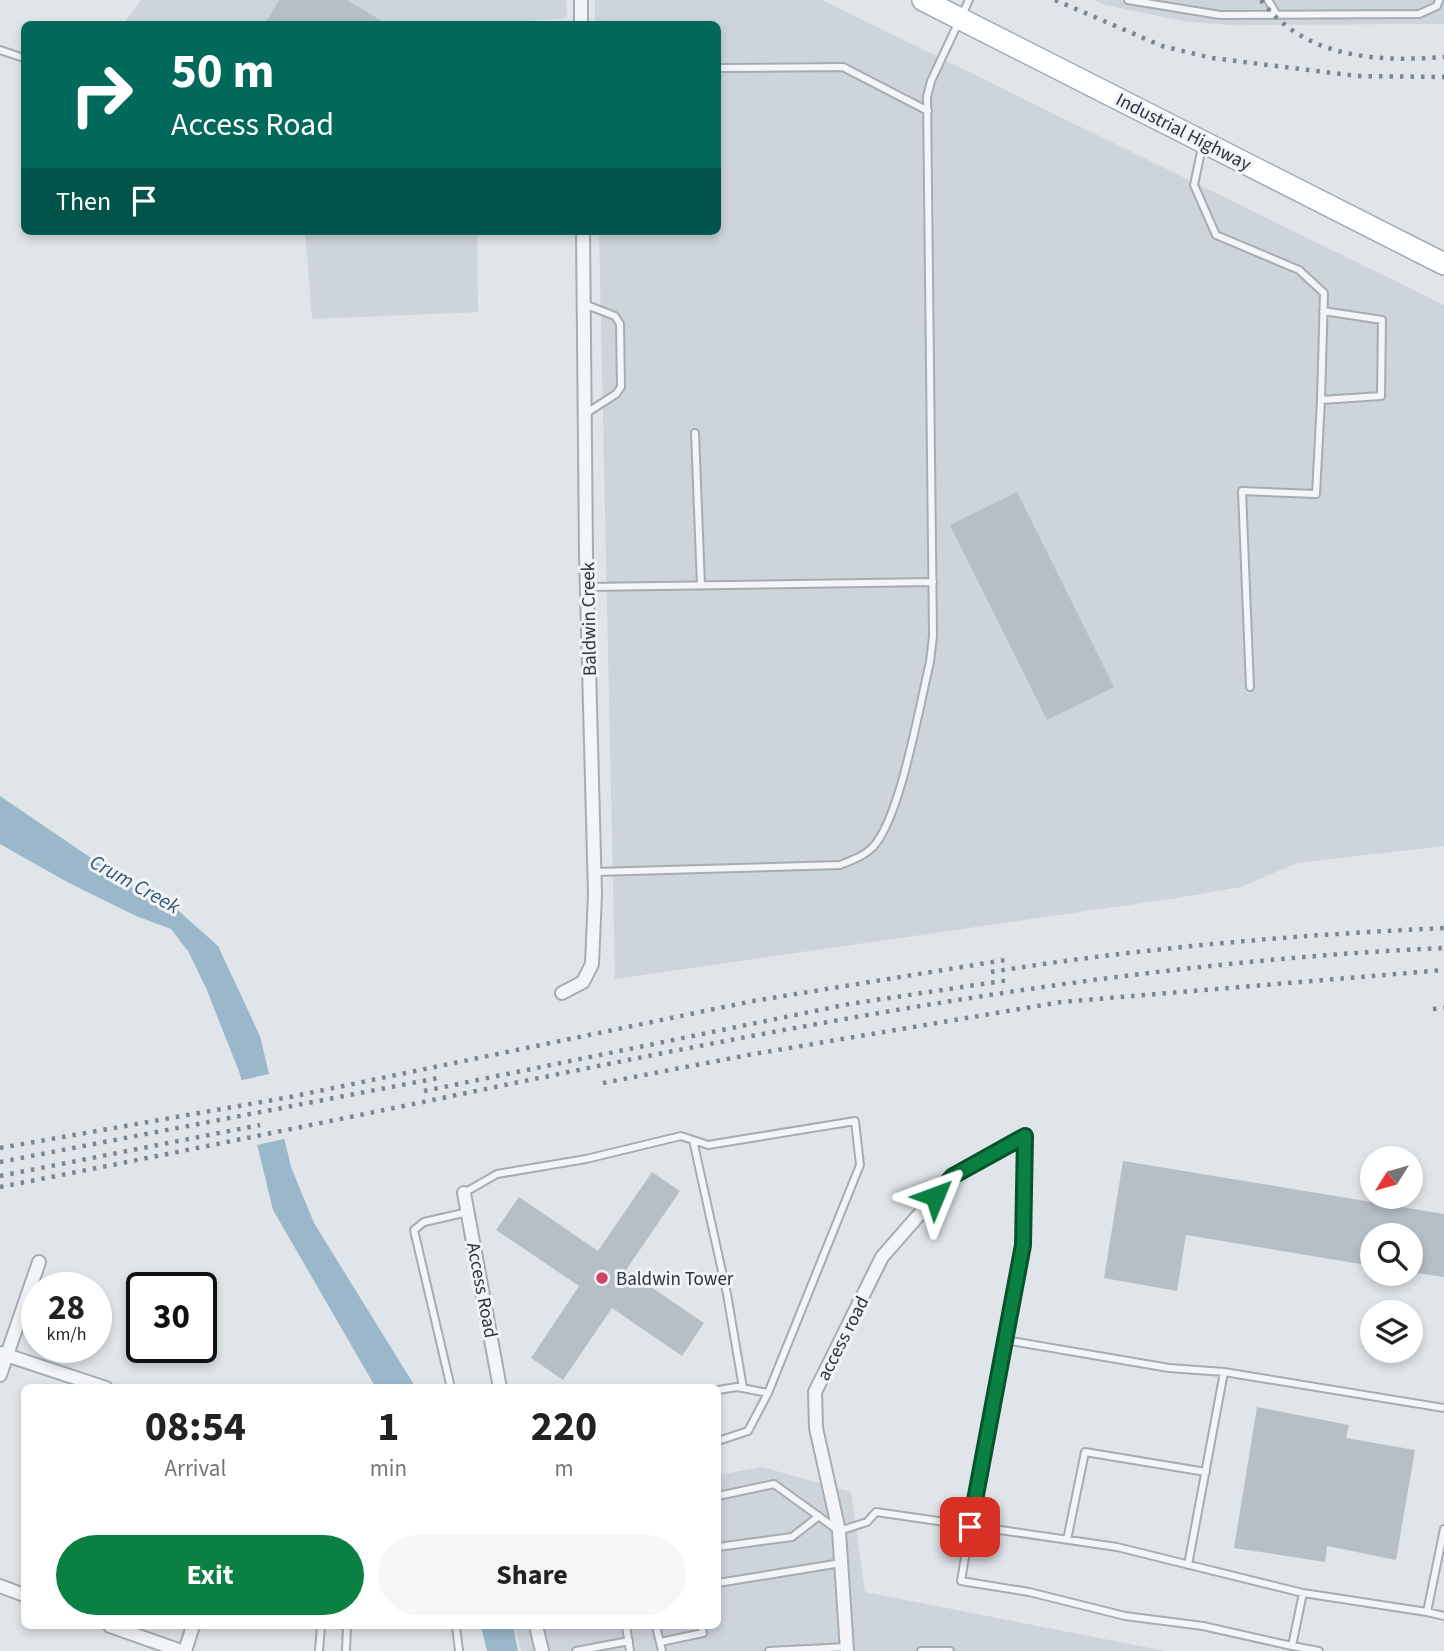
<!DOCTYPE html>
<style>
:root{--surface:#fff;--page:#f6f6f6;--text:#222;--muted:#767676;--accent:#0b8043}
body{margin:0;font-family:"Source Sans 3",sans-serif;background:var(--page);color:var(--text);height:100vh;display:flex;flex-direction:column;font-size:26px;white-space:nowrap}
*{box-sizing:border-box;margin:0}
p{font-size:23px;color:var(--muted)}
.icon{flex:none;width:38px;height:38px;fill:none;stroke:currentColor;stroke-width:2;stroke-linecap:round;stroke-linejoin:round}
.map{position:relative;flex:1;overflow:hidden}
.side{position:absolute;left:21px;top:1384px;width:700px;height:245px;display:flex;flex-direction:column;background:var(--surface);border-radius:10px;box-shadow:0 4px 10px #0003}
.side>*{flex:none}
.guide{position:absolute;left:21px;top:21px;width:700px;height:214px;border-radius:10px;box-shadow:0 4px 10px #0003;background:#00695c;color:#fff;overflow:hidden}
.needle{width:46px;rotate:233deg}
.tools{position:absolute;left:1360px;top:1146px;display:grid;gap:14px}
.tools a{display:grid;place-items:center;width:63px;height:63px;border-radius:50%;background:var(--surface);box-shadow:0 4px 10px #0003;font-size:35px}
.speed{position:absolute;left:21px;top:1272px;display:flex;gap:14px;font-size:35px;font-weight:700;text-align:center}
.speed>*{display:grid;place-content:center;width:91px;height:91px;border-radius:50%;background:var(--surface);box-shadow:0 4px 10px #0003;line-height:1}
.speed small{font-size:18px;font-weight:400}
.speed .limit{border:4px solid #111;border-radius:10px;background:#fff;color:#111}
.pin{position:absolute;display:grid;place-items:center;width:60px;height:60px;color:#fff;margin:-30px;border-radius:14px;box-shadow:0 4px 10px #0006}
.me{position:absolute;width:77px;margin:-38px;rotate:46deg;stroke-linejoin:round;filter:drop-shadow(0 0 5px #0008)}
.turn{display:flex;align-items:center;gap:24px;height:147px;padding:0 35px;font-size:32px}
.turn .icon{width:91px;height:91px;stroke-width:2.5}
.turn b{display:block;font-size:49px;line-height:60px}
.then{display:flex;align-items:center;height:66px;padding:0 35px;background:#0003;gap:14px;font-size:26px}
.eta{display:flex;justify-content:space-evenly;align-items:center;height:119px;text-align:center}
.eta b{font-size:42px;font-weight:700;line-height:49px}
.button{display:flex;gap:14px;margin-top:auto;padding:14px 35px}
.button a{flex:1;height:80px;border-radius:42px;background:var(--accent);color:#fff;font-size:28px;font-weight:700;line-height:80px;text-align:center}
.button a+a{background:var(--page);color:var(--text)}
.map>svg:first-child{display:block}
.built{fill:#ced4db}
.water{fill:#9bb7ca}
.pier{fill:#e0e5e9}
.building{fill:#b7bfc6}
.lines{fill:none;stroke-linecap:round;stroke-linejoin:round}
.lane-casing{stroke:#a5adb3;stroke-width:10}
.street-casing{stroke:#a5adb3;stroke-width:16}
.primary-casing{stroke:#9fabb5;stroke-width:24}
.lane{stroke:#f3f5f8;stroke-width:6}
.street{stroke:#f3f5f8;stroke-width:12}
.primary{stroke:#fff;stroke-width:21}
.rail{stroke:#7a8693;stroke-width:4.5;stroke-dasharray:3.5 7;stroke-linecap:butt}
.route-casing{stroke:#07532c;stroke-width:18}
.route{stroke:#0b8043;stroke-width:12}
.poi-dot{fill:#d0446a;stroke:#f0f4f7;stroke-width:2.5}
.labels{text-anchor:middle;stroke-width:6;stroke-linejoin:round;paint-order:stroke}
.street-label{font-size:19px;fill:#293541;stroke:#f0f4f7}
.poi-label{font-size:19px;fill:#293541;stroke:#f0f4f7;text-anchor:start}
.water-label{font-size:21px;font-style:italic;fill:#325976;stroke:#f0f4f7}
</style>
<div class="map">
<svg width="1444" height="1651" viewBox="0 0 1444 1651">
<rect width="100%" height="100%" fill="#e0e5e9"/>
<path class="built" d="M 141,0 L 566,0 L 567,18 L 488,24 L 123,24 Z
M 595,0 L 822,0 L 1444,305 L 1444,846 L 1297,863 L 1241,887 L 1177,898 L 615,979 L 599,231 L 718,231 L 718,24 L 595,24 Z
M 1095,0 L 1444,0 L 1444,24 L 1233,25 L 1188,22 L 1105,5 Z
M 305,231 L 477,231 L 478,312 L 312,319 Z
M 762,1467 L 851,1492 L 865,1592 L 1165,1651 L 521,1651 L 514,1626 L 718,1626 L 718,1475 Z"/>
<path class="water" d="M 0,796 L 138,890 L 162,896 L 218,946 L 260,1036 L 291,1167 L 314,1223 L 416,1388 L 376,1388 L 273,1210 L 240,1074 L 206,988 L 188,951 L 171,929 L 136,916 L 69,883 L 0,844 Z
M 481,1626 L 513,1626 L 518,1651 L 487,1651 Z"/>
<path class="pier" d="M 273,1073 L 288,1138 L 253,1146 L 238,1081 Z"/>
<path class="building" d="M 279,0 L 347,0 L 387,24 L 265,24 Z
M 1017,492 L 1114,687 L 1047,720 L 950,525 Z
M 1123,1161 L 1444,1214 L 1444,1277 L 1410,1272 L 1410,1236 L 1372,1236 L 1372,1266 L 1186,1235 L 1177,1291 L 1104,1278 Z
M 652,1172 L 680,1191 L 626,1270 L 704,1323 L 682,1356 L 612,1308 L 563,1380 L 531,1358 L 579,1286 L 496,1230 L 519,1197 L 598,1251 Z
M 1257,1407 L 1349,1425 L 1346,1438 L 1415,1450 L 1396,1560 L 1327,1546 L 1325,1562 L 1234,1548 Z"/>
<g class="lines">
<g class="lane-casing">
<path id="lane" d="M 1128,0 L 1220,15 L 1419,14 L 1437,6 L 1439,0
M 1268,0 L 1277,15
M 0,50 L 24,58
M 718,68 L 843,67 L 928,111
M 1202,147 L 1194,185 L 1216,235 L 1299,270 L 1324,293 L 1321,400 L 1381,396 L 1382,320 L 1323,311
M 584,304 L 615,316 L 620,324 L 621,387 L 616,394 L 585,414
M 695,433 L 701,586
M 587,587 L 933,582
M 1250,687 L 1242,491 L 1316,494 L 1321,400
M 595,872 L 840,865 C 852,860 863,857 873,847 C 901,816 919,707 930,662 L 933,636 L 927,97 L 931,81 L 969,0
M 693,1140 L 727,1294 L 743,1388
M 464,1193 L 497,1174 L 586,1159 L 681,1136 L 708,1145 L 855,1121 L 860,1165 L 768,1393 L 737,1387 L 718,1390
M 1005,1340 L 1169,1368 L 1224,1372 L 1444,1408
M 451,1388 L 414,1230 L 424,1222 L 468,1212
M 718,1441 L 748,1431 L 768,1393
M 718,1496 L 774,1484 L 839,1531 L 867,1522 L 876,1512 L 1117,1547 L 1303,1593 L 1427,1612
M 970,1527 L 961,1581 L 1029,1592 L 1125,1616 L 1203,1626 L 1292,1646 L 1303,1593
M 1444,1529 L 1427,1612 L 1444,1616
M 1067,1540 L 1085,1452 L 1206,1472
M 718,1547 L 792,1537 L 819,1516
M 1188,1565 L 1224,1372
M 718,1583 L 841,1563
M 456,1626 L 459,1651
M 626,1626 L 630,1651
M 656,1626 L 662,1651
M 660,1642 L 703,1633 L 701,1626
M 1292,1646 L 1319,1651
M 319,1651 L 321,1626
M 346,1651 L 347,1626
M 576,1651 L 629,1641
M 769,1651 L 847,1647
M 921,1651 L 950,1651"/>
</g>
<g class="street-casing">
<path id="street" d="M 581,0 L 581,24
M 562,993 L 583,982 L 592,964 L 595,894 L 586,554 L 583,231
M 464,1193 L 500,1388
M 0,1353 L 106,1388
M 0,1375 L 39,1262
M 0,1586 L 24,1595
M 110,1626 L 181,1651
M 536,1626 L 542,1651
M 185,1651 L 193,1626
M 847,1651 L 839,1531 L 816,1428 L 815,1392 L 882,1257 L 953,1176 L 1025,1136 L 1023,1245 L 970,1527"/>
</g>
<g class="primary-casing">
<path id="primary" d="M 923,0 L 1444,264"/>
</g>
<use href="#lane" class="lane"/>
<use href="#street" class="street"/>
<use href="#primary" class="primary"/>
<path class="rail" d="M 1055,0 L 1162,46 L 1212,58 L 1357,76 L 1444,77
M 1261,0 C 1305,59 1378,62 1444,57
M 991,972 C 1140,948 1293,935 1444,928
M 1433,1009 L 1444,1008
M 603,1083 L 748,1055 L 1061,1002 L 1444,970
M 424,1091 L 849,1004 L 1009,980
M 0,1148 L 290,1097 L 753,1001 L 1005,960
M 0,1162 L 438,1078
M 0,1176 L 260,1125
M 0,1187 C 169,1154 337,1120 505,1085 C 816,1021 1126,962 1444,948"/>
</g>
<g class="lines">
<g class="route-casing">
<path id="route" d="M 935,1196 L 953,1176 L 1025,1136 L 1023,1245 L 970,1527"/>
</g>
<use href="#route" class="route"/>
</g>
<circle class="poi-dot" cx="602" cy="1278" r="7"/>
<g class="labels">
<g class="street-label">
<text transform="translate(1184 131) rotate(27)" y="7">Industrial Highway</text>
<text transform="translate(588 619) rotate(-91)" y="7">Baldwin Creek</text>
<text transform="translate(483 1290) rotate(79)" y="7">Access Road</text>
<text transform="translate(842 1338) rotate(-63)" y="7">access road</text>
</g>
<g class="poi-label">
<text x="616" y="1285">Baldwin Tower</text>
</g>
<g class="water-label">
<text transform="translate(135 884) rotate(29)" y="7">Crum Creek</text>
</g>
</g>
</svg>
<div class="tools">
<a><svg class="needle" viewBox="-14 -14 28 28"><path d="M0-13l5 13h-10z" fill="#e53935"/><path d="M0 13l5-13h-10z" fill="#767676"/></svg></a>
<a><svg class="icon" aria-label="search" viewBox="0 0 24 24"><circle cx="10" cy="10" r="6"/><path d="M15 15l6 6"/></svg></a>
<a><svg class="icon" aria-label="layers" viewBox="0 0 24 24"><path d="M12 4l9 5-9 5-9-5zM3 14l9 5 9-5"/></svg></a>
</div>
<div class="speed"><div>28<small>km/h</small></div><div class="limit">30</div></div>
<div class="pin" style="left:970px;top:1527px;background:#d93025"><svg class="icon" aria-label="arrive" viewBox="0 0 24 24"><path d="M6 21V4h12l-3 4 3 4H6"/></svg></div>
<svg class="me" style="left:935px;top:1196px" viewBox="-20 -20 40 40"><path d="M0-17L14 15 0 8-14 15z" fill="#0b8043" stroke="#fff" stroke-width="4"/></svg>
<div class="guide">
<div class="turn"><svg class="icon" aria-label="right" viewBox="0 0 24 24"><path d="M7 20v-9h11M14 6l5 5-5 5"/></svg><div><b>50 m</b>Access Road</div></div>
<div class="then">Then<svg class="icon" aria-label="arrive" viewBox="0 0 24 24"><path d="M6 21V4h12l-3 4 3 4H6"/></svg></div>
</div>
<section class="side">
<div class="eta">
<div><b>08:54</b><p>Arrival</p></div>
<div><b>1</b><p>min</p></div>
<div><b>220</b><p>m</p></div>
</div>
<div class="button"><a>Exit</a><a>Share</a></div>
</section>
</div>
